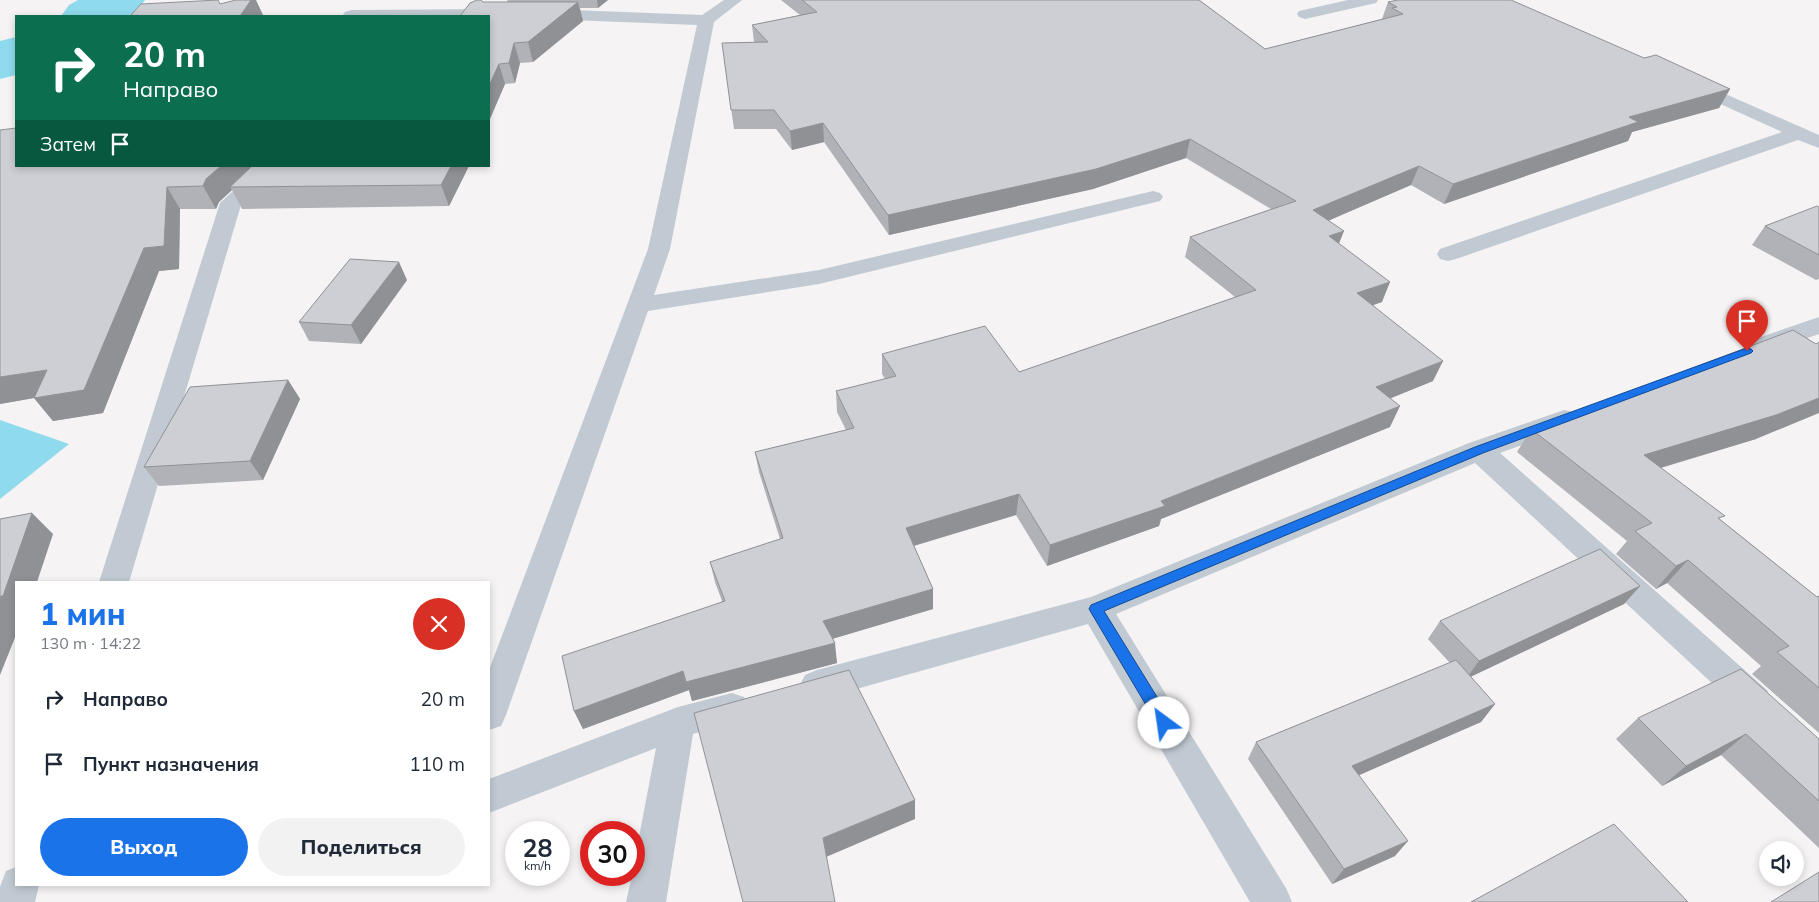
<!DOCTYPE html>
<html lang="ru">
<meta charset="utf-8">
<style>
:root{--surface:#fff;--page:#f2f2f3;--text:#1f2937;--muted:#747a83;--accent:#1a73e8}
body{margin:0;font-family:Mulish,sans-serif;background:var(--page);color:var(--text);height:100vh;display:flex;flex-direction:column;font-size:19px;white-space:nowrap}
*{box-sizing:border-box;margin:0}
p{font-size:16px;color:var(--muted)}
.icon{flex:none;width:28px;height:28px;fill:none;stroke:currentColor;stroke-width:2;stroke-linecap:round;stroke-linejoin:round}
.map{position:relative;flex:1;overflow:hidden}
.side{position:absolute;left:15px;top:581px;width:475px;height:305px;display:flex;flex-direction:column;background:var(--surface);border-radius:0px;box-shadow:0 2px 8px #0003}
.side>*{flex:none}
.banner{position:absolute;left:15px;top:15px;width:475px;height:152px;border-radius:0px;box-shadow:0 2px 8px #0003;background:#0b6e4f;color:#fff;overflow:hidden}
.fabs{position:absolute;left:1759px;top:841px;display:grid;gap:10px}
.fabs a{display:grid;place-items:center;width:45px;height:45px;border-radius:50%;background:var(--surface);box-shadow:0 2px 8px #0003;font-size:25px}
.speed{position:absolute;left:505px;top:821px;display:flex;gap:10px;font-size:25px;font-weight:700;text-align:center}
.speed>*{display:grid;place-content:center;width:65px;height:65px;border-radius:50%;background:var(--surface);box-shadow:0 2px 8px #0003;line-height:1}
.speed small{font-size:12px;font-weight:400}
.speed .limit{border:8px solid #d22;background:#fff;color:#111}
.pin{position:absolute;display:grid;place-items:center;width:42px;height:42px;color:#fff;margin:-51px -21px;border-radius:50% 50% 50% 0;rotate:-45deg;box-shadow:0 0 5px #0007}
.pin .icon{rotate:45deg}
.me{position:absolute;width:55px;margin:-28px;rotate:329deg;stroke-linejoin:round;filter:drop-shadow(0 0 4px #0008)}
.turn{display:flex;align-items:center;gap:18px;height:105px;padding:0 25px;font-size:22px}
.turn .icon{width:65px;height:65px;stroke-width:2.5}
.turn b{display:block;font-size:35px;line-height:42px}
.then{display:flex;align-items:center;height:48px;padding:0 25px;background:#0003;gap:10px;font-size:19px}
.round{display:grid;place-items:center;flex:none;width:52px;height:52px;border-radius:26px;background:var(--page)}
.summary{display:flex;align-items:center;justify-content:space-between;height:85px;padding:0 25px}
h1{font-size:30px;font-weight:800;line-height:38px;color:var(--accent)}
.button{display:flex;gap:10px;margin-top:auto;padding:10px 25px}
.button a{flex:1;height:58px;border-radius:30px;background:var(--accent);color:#fff;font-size:20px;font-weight:800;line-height:58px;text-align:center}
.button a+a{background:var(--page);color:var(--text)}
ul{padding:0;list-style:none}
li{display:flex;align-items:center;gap:15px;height:65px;padding:0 25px}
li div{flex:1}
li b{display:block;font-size:19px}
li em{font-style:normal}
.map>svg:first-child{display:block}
.water{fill:#90daee}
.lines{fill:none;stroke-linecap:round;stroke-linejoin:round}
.river{fill:#90daee;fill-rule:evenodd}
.lane{fill:#c1cad2;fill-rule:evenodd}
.street{fill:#c1cad2;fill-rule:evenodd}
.wall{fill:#b0b2b7}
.shaded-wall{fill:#909195}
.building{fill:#cdcfd5;stroke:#909195}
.route{fill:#1a73e8;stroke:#114b97}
</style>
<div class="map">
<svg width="1819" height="902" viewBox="0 0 1819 902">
<rect width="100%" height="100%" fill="#f5f3f3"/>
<path class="water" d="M 0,420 L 69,444 L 0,499 Z"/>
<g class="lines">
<path class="river" d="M 78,0 L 145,0 L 137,11 L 128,16 L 61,16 L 69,5 Z
M 16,37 L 16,75 L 0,79 L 0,41 Z"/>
<path class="lane" d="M 1348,0 L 1378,0 L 1376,3 L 1305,19 L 1299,17 L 1297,14 L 1299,11 Z"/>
<path class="street" d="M 724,0 L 742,0 L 714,22 L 670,249 L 654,295 L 819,270 L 1153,191 L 1160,193 L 1163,197 L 1160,201 L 819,284 L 648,311 L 506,715 L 501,726 L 489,730 L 489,670 L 648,249 L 697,25 L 545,19 L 539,17 L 537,14 L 539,11 L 545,9 L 702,15 Z
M 499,9 L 505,11 L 507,14 L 505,17 L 489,19 L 489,16 L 343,15 L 345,12 L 351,10 Z
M 1689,78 L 1819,135 L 1819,148 L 1798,140 L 1456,259 L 1448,261 L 1440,259 L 1437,254 L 1440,249 L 1782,132 L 1683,87 L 1680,83 L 1683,79 Z
M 260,166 L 282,166 L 241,205 L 129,582 L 99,582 L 220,203 Z
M 1819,317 L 1819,334 L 1764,353 L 1755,351 L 1752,345 L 1755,339 Z
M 1564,410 L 1573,412 L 1577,419 L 1573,426 L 1500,453 L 1767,690 L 1772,701 L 1767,712 L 1755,716 L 1743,712 L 1475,463 L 1116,614 L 1286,888 L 1292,902 L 1250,902 L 1088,624 L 817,700 L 805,695 L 800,685 L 805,675 L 817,670 L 1091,597 L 1469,443 Z
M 732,693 L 744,697 L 749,708 L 744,719 L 693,734 L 666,902 L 626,902 L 632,875 L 634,875 L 634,863 L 656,748 L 489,813 L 489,779 L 678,707 Z
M 16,867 L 16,885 L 39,885 L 35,902 L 0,902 L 0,887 L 6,871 Z"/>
</g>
<path class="wall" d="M 507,0 L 608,0 L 598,8 L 580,8 L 583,21 L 533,62 L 520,63 L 515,83 L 505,84 L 489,121 L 489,16 L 483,2 L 508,2 Z
M 781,0 L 1199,0 L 1265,49 L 1382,19 L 1388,2 L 1644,58 L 1730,89 L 1719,108 L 1632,132 L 1628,141 L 1444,204 L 1411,185 L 1329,220 L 1339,244 L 1382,302 L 1373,305 L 1433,381 L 1390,398 L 1390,427 L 1161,519 L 1159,526 L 1047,566 L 1016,515 L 914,546 L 933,589 L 933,609 L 832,639 L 837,663 L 692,701 L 689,690 L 583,729 L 574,711 L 722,601 L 715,582 L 710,562 L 780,539 L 759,472 L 755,452 L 846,430 L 837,412 L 836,391 L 885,379 L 882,374 L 882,354 L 1019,372 L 1235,297 L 1185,257 L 1190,237 L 1271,209 L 1186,158 L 1093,189 L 889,235 L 824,142 L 792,150 L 776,129 L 734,129 L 722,43 L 754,42 L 752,25 L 800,15 Z
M 0,130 L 16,166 L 466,172 L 449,206 L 242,209 L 232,190 L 219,202 L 216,209 L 180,209 L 179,269 L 159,271 L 103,413 L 53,421 L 34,398 L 0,404 Z
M 1819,207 L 1819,279 L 1816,280 L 1752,245 L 1765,226 Z
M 407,280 L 361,344 L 309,341 L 299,322 Z
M 288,380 L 300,399 L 263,480 L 159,486 L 144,467 Z
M 1531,429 L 1756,439 L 1661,468 L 1721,520 L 1817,597 L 1819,596 L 1819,733 L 1752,674 L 1761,666 L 1667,583 L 1656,589 L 1616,554 L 1627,541 L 1517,452 Z
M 1640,586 L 1624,604 L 1470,677 L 1495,704 L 1481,722 L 1359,775 L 1395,856 L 1332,884 L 1248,759 L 1256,742 L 1450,663 L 1428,639 L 1440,621 Z
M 1638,718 L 1819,739 L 1819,848 L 1721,755 L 1662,786 L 1616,739 Z"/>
<path class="shaded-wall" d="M 251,0 L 256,0 L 263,15 L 263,16 L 240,16 Z
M 597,0 L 608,0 L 598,8 Z
M 578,2 L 583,21 L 533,62 L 528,42 Z
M 514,43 L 520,63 L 515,83 L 509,63 Z
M 499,64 L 505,84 L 489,121 L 489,86 Z
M 1730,89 L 1719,108 L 1632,132 L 1628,141 L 1444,204 L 1453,184 L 1629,117 Z
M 823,123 L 824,142 L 792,150 L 790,131 Z
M 1190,139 L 1186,158 L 1093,189 L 889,235 L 888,215 Z
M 221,166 L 257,166 L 230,187 L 232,190 L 219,202 L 216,209 L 203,186 L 206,179 Z
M 451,166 L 469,166 L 449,206 L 441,185 Z
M 1419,166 L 1411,185 L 1307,230 L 1313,210 Z
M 167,187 L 180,209 L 179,269 L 159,271 L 103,413 L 53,421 L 34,398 L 0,404 L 0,377 L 47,370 Z
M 1344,231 L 1336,251 L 1329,236 Z
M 399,262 L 407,280 L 361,344 L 351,325 Z
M 1390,282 L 1382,302 L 1349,313 L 1357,293 Z
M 1443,361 L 1433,381 L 1367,408 L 1376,387 Z
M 288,380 L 300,399 L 263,480 L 250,461 Z
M 1819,398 L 1819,413 L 1756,439 L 1626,478 L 1644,455 Z
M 1400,406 L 1390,427 L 1161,519 L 1159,526 L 1047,566 L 1050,545 L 1161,501 Z
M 1019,494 L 1016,515 L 906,548 L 906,528 Z
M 32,513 L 53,534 L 37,582 L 16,582 L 16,635 L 0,675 L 0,598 Z
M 1688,560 L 1667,583 L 1656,589 L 1676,566 Z
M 1640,586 L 1624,604 L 1466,679 L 1479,661 Z
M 933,589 L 933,609 L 825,641 L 823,621 Z
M 835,643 L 837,663 L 692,701 L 689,690 L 583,729 L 574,711 L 683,671 Z
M 1495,704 L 1481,722 L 1341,783 L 1352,766 Z
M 1746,734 L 1721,755 L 1662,786 L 1686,766 Z
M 915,800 L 915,819 L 826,857 L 823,838 Z
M 1408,841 L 1395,856 L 1332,884 L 1344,869 Z"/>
<path class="building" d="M 218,0 L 220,4 L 236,0 L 251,0 L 240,16 L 130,16 L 141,4 Z
M 477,0 L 481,0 L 483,2 L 578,2 L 528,42 L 514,43 L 509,63 L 499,64 L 489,86 L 489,16 L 460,16 L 470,3 Z
M 802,0 L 1199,0 L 1265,49 L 1403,14 L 1392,8 L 1397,7 L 1388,2 L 1398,0 L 1511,0 L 1644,58 L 1656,55 L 1730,89 L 1629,117 L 1638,122 L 1453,184 L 1419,166 L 1313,210 L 1344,231 L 1329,236 L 1390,282 L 1357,293 L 1443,361 L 1376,387 L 1400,406 L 1161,501 L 1165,506 L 1050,545 L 1019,494 L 906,528 L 933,589 L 823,621 L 835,643 L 686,682 L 683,671 L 574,711 L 562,656 L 725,601 L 710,562 L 783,538 L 755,452 L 854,428 L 836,391 L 896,376 L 882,354 L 985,326 L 1019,372 L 1256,290 L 1190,237 L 1296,201 L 1190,139 L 1096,169 L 888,215 L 823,123 L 790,131 L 774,110 L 731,110 L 722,43 L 768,42 L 752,25 L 817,12 Z
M 16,128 L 16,166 L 221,166 L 206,179 L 203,186 L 167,187 L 164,246 L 144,248 L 84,390 L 34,398 L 47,370 L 0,377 L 0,130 Z
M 252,166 L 451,166 L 441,185 L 230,187 Z
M 1817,206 L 1819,207 L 1819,255 L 1765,226 Z
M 350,259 L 399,262 L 351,325 L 299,322 Z
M 1793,330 L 1816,344 L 1819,342 L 1819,398 L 1776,415 L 1644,455 L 1725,516 L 1718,518 L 1817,597 L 1819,596 L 1819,688 L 1777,652 L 1789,646 L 1688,560 L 1676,566 L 1635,531 L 1652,523 L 1531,429 Z
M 288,380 L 250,461 L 144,467 L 190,387 Z
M 32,513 L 3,596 L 1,596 L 0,598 L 0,519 Z
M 1600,549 L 1640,586 L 1479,661 L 1440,621 Z
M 1456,660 L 1495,704 L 1352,766 L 1408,841 L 1344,869 L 1256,742 Z
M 1741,669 L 1819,739 L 1819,801 L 1746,734 L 1686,766 L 1638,718 Z
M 849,670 L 915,800 L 823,838 L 835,902 L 743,902 L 694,713 Z
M 1614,824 L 1688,902 L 1471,902 Z
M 1819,872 L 1819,902 L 1771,902 Z"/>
<path class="route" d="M 1747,348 L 1751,349 L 1753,351 L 1751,353 L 1483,453 L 1104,611 L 1170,718 L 1172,723 L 1170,727 L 1164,729 L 1159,727 L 1089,609 L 1091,605 L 1475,447 Z"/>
</svg>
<div class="fabs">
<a><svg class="icon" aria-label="sound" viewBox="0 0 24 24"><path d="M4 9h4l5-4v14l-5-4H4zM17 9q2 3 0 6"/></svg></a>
</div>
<div class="speed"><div>28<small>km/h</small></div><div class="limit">30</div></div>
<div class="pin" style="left:1747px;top:351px;background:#d93025"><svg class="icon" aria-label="arrive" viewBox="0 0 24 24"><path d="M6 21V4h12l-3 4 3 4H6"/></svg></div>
<svg class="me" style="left:1164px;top:723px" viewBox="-20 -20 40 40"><circle r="19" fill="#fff"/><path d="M0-13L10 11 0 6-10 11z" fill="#1a73e8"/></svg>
<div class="banner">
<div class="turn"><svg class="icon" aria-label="right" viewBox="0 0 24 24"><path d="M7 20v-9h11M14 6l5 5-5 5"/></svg><div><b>20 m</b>Направо</div></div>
<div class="then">Затем<svg class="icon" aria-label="arrive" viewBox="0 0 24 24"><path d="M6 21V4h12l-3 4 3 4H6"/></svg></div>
</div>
<section class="side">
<div class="summary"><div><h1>1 мин</h1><p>130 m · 14:22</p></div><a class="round" style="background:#d93025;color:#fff"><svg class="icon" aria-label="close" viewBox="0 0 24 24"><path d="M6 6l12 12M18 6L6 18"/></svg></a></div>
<ul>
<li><svg class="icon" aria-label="right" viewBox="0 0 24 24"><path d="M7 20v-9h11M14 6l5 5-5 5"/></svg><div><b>Направо</b></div><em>20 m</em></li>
<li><svg class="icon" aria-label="arrive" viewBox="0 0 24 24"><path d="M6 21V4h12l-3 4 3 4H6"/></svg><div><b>Пункт назначения</b></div><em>110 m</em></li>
</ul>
<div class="button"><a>Выход</a><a>Поделиться</a></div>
</section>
</div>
